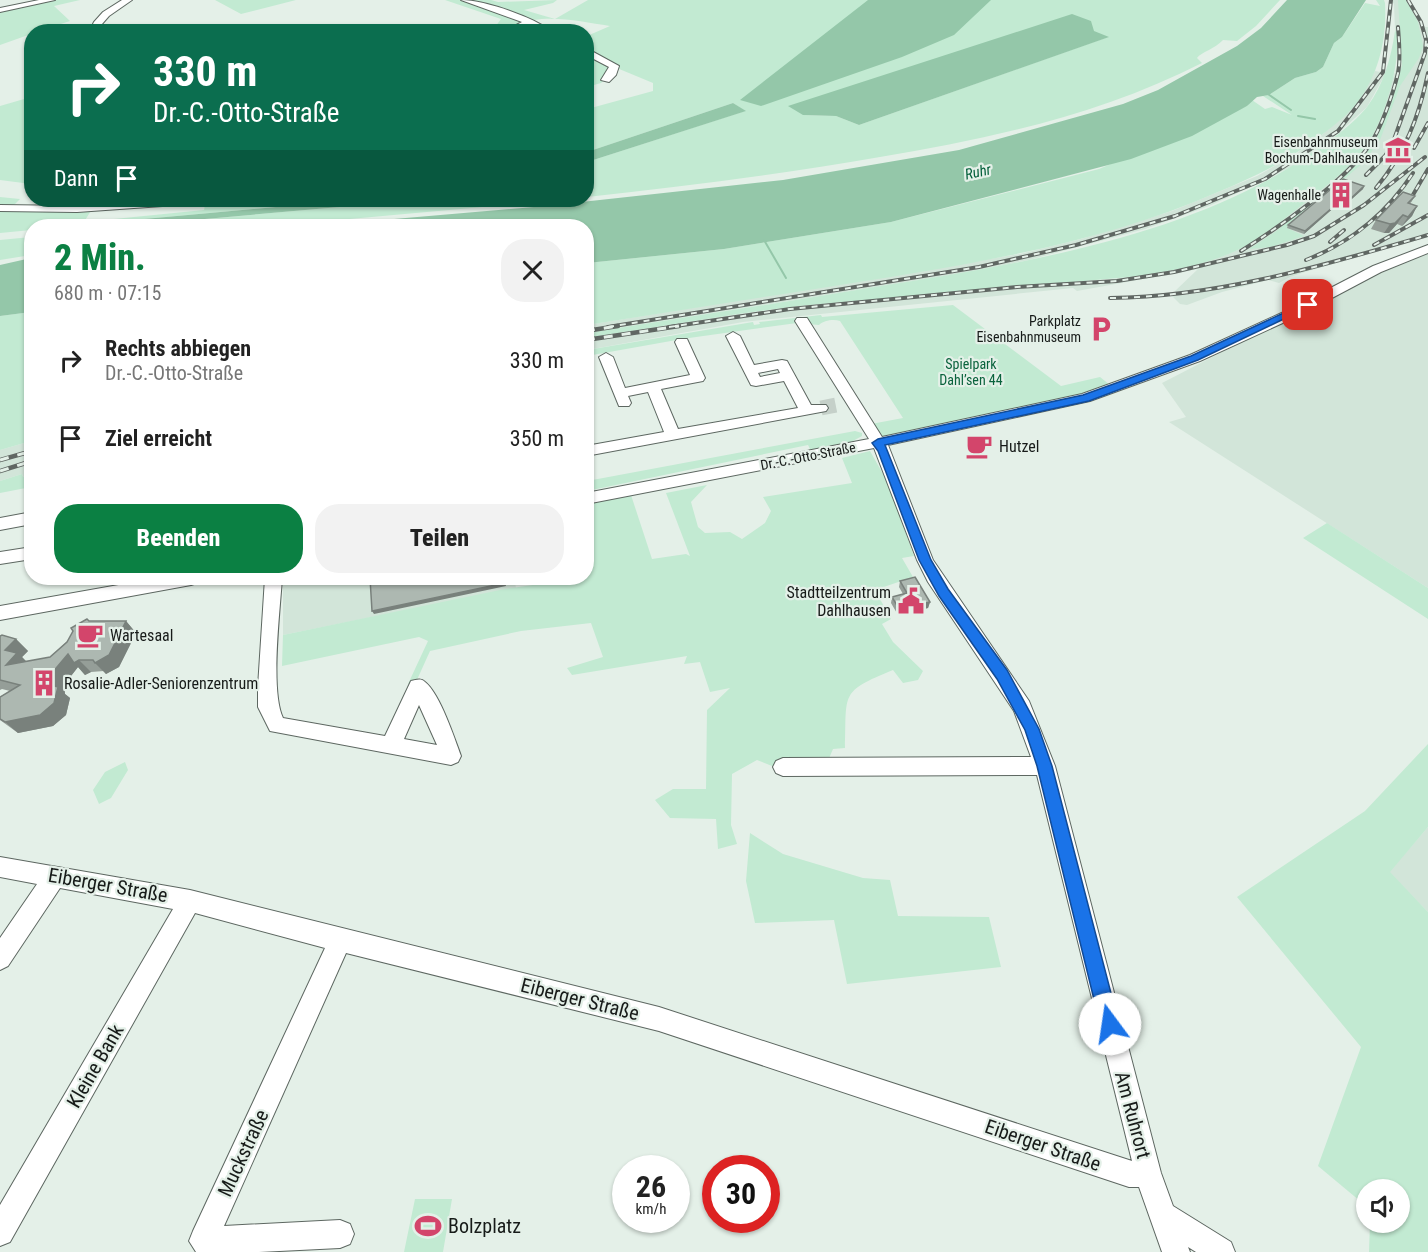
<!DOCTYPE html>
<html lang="de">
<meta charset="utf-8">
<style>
:root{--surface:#fff;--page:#f2f2f2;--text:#222;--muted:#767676;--accent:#0b8043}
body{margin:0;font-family:"Roboto Condensed",sans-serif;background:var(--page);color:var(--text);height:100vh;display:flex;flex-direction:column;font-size:22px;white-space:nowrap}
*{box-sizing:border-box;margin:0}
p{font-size:20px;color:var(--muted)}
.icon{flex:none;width:33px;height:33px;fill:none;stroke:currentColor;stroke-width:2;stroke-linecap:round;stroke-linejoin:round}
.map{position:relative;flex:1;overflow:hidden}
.side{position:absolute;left:24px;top:219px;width:570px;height:366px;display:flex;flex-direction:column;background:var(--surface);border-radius:24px;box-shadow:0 2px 4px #0004}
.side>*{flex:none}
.guide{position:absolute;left:24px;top:24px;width:570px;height:183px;border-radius:24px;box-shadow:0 2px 4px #0004;background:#0b6e4f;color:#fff;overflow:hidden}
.tools{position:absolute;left:1356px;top:1179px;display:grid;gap:12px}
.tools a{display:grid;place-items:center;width:54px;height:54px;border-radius:50%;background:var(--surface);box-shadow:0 2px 4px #0004;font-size:30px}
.speed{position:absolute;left:612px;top:1155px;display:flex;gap:12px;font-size:30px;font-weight:700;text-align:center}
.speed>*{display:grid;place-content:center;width:78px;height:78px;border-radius:50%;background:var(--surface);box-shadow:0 2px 4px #0004;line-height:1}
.speed small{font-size:15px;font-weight:400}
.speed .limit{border:9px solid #d22;background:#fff;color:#111}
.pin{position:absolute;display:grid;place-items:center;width:51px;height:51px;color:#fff;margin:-26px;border-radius:12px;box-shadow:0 3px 9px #0006}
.me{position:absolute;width:66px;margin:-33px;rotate:346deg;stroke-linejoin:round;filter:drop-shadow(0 0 4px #0008)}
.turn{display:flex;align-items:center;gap:21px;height:126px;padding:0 30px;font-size:27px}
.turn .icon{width:78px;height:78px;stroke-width:2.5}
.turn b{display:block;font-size:42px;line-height:51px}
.then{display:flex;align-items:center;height:57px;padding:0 30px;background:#0003;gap:12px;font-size:22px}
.round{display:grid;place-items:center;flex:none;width:63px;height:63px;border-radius:24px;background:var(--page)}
.overview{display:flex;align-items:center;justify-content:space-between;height:102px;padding:0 30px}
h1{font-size:36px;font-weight:800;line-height:45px;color:var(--accent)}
.action{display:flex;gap:12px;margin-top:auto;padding:12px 30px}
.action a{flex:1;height:69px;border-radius:24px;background:var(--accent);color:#fff;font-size:24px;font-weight:800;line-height:69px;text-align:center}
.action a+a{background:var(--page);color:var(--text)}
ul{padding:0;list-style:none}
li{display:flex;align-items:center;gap:18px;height:78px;padding:0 30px}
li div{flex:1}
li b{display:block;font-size:22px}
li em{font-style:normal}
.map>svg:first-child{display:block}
.built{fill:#d2e5d9}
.green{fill:#c2ead2;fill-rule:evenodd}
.water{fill:#94c7a9}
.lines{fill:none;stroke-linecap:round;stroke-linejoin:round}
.stream{stroke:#94c7a9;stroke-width:2}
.minor-tunnel{stroke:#c5d0c9;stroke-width:15;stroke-dasharray:15 8;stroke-linecap:butt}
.minor-casing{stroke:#5d6761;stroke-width:2}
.minor{fill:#fff;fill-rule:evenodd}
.rail-far1-casing{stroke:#606763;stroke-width:4}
.rail-casing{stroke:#606763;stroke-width:4.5}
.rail-far1{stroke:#e4f0e8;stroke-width:2;stroke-dasharray:6;stroke-linecap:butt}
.rail{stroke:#e4f0e8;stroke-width:3;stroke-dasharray:9;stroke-linecap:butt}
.wall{fill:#959e98}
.shaded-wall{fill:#79817c}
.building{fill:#adb8b1;stroke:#79817c;stroke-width:1.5}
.route{fill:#1a73e8;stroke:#114b97;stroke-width:1.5}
.labels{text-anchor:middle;stroke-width:4.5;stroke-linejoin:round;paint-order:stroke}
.far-poi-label{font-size:14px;fill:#171b19;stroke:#e4f0e8;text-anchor:end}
.far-park-label{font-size:14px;fill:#0a633d;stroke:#e4f0e8}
.far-street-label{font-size:14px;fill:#171b19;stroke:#e4f0e8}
.far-water-label{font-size:15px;font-style:italic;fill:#025f3a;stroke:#e4f0e8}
.poi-label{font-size:16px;fill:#171b19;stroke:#e4f0e8;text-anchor:start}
.near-street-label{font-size:20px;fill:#171b19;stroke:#e4f0e8}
.near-poi-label{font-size:20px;fill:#171b19;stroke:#e4f0e8;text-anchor:start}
</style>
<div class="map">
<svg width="1428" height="1252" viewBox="0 0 1428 1252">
<rect width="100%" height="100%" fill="#e4f0e8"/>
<path class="built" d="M 1391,0 L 1410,0 L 1425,27 L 1428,27 L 1428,237 L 1308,271 L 1290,277 L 1279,283 L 1268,280 L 1222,292 L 1187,305 L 1180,304 L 1172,296 L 1174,292 L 1198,269 L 1077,291 L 1073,288 L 743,322 L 587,350 L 587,338 L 738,314 L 977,289 L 1091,282 L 1167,272 L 1223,256 L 1243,248 L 1271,230 L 1362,153 L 1377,126 L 1397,66 L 1397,32 L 1395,31 L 1394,4 Z
M 1375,71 L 1386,73 L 1367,107 L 1334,137 L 1303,160 L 1266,180 L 1209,206 L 1145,229 L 1029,260 L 964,273 L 587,333 L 587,325 L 1020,254 L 1081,239 L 1172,211 L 1257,176 L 1294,155 L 1323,134 L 1356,105 Z
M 1428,252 L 1428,588 L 1169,422 L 1186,417 L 1162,383 L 1383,269 Z
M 31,441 L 31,474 L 23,477 L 22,474 L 0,481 L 0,450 Z
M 283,578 L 514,578 L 516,588 L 283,635 Z
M 1428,827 L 1428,912 L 1389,872 Z"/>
<path class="green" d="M 54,0 L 80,0 L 54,6 L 70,21 L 39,31 L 32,32 L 31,34 L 0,45 L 0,10 Z
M 215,0 L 296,0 L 241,14 Z
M 445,0 L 491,0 L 498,2 L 557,0 L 553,3 L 524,10 L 555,19 L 588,0 L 1280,0 L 1256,26 L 1237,41 L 1223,40 C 1215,49 1201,52 1197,58 L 1202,63 C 1102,114 990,139 880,157 C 783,174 685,186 587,197 L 587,162 L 745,111 L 733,103 L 587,152 L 587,107 L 591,108 L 653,91 L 653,83 L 612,66 L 609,66 L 610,74 L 601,83 L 587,87 L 587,36 L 610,26 C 585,22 558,16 533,20 C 517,23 511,31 492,31 L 501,19 ZM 1108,37 L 859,125 L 836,116 L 803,115 Z
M 1376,0 L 1384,0 L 1385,3 C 1387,39 1379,74 1357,103 C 1345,118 1327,131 1312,142 C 1282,164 1251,178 1218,192 C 1091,248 951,267 815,289 C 739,301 663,313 587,325 L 587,263 L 724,249 L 891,222 L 1099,169 L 1247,106 L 1252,100 L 1265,109 L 1272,107 L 1292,115 L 1263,96 L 1269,95 L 1295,78 L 1316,72 L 1323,67 L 1334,43 L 1342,37 L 1365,3 L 1380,6 Z
M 1398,0 L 1406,0 L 1418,22 L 1423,46 L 1419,58 L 1400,86 L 1380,140 L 1363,163 L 1287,228 L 1304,236 L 1271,247 L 1249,249 L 1275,232 L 1343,177 L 1366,153 L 1376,139 L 1402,66 Z
M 1395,31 L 1397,32 C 1401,65 1383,126 1362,152 C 1345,174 1318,191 1297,209 C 1279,223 1262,239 1242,248 C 1210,264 1175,270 1141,276 L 799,306 L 738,314 L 587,338 L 587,333 C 682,318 779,303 875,287 C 1020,264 1197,236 1319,148 C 1336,136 1354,123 1367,107 C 1384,84 1391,58 1395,31 Z
M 31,97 L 31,184 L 0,180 L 0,106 Z
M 0,197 L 20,199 L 13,206 L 92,209 L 84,222 L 204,210 L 206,200 L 352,200 L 68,226 L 32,226 L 31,230 L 0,233 Z
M 419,200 L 559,200 L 272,226 L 125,226 Z
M 31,237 L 31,255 L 0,260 L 0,240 Z
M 953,305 L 1061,386 L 1100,377 L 1110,385 L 1070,397 L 880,437 L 871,424 L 903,418 L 840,321 C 834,319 824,320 819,325 L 797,323 L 682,339 L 587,356 L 587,350 L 753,322 L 754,325 L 760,324 L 759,322 L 821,315 L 822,317 Z
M 31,312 L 31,441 L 0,450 L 0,316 Z
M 855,431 L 862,433 L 862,436 L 851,442 L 811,451 L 808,445 L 587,491 L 587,481 Z
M 870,451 L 887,481 L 914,556 L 902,558 L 913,577 L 875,590 L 891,619 L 882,624 L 893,642 L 923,671 L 918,680 L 903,683 L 893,670 C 839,692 847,693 845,748 L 833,749 L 827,763 L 772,766 L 757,760 L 732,774 L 731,825 L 737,844 L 718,849 L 716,819 L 670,818 L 655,800 L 673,789 L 706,789 L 707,710 L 730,688 L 710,692 L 700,662 L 684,664 L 687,656 L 572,675 L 567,668 L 603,657 L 591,623 L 521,631 L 430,651 L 416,682 L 408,684 L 428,641 L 419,637 L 282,666 L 283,635 L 505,589 L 568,580 L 568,578 L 586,578 L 587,503 L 631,495 L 652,559 L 686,554 L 690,556 L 666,493 L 707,485 L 691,502 L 698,527 L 705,533 L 730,532 L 742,539 L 765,523 L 771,511 L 763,497 L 852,483 L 842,458 Z
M 22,474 L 23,477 L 31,474 L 31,487 L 0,493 L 0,481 Z
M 1327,523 L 1428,588 L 1428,619 L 1303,538 Z
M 1428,744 L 1428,827 L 1390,872 L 1428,912 L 1428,1252 L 1369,1252 L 1370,1223 L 1400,1222 L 1400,1190 L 1366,1190 L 1366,1206 L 1318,1166 L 1361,1047 L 1237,897 L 1365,811 Z
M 125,762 L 128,770 L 111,798 L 99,804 L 93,790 L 105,772 Z
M 750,833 L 783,854 L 863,878 L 890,880 L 898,916 L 989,917 L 1001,967 L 847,984 L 834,920 L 755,923 L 746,881 Z
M 415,1199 L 452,1199 L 443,1252 L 404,1252 Z"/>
<path class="water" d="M 868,0 L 991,0 L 954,35 L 902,57 L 761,106 L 740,100 Z
M 1287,0 L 1366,0 L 1342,37 L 1334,43 L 1323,67 L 1316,72 L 1295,78 L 1269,95 L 1257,97 L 1247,106 L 1192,136 L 1131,159 L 891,222 L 724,249 L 587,263 L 586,226 L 313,226 L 545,206 L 783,180 L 959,150 L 1123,104 L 1158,90 L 1237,46 L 1261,28 Z
M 1072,14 L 1091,21 L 1094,31 L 1109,37 L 859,125 L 836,116 L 803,115 L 788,106 Z
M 733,103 L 746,111 L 587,162 L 587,152 Z
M 352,200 L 419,200 L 125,226 L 68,226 Z
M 31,258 L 31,312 L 0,316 L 0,265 Z"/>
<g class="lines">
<path class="stream" d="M 1265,92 L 1291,110
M 1298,116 L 1315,119
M 764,240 L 786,278"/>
<path class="minor-tunnel" d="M 821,408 L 841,404"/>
<g class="minor-casing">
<path id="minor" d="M 39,0 L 55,0 L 0,12 L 0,8 Z
M 122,0 L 132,0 L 109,16 L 102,24 L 108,32 L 99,32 L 93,24 L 94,22 L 103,12 Z
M 461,0 C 485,0 533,17 553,32 L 542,32 L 530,25 L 515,32 L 503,32 L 522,22 Z
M 586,48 L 619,66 L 616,75 L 609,82 L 601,80 L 609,67 L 586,55 Z
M 164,200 L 211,200 L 205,203 L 77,212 L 0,211 L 0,205 L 77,206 Z
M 1428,245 L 1428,253 L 1381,272 L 1298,316 L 1200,361 L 1090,401 L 888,445 L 933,560 L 1029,701 L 1055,766 L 1161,1173 L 1173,1206 L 1231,1242 L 1235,1252 L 1196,1252 L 1188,1247 L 1190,1252 L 1162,1252 L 1139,1187 L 1129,1187 L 659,1031 L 346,953 L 224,1226 L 340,1220 L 350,1224 L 354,1234 L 350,1244 L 340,1248 L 259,1252 L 196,1252 L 189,1241 L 193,1231 L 325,948 L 195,913 L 10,1242 L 0,1246 L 0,1205 L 173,909 L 60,888 L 8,966 L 0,970 L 0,938 L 37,884 L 0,877 L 0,857 L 190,890 L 659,1007 L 1132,1161 L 1037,775 L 783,776 L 776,773 L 773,767 L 776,761 L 783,758 L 1031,757 L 1014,711 L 928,582 L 917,560 L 874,448 L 586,504 L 586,493 L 869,439 L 795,321 L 797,318 L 807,318 L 882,437 L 1082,394 L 1190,355 L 1288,310 L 1373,266 Z
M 733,332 L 740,336 L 754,365 L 782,360 L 787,361 L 811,405 L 826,405 L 828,408 L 826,411 L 586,456 L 586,446 L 664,432 L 648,392 L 628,396 L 631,403 L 629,406 L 619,406 L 599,357 L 606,353 L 613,357 L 625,388 L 690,375 L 675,342 L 677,339 L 687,339 L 705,378 L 703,381 L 661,389 L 678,429 L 798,408 L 784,381 L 756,386 L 751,385 L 726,336 ZM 778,369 L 780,373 L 760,377 L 758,373 Z
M 32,512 L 32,524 L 0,530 L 0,518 Z
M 32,547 L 32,559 L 0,564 L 0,552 Z
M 158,578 L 200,578 L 197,583 L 191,585 L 0,620 L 0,606 Z
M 265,578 L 282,578 C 280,611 270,691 283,718 L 385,736 L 411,681 C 416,680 421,678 425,682 C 440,694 454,737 461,756 L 458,762 L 451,765 L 270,731 L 258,707 L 258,687 ZM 419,705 L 437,745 L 404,739 Z"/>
</g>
<use href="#minor" class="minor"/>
<g class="rail-far1-casing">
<path id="rail-far1" d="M 1408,0 L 1421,22 L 1428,47
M 1414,148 L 1428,123
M 1366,175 L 1385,156 L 1392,145 L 1425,53 L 1426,39
M 1376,188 C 1405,153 1419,117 1428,73
M 1410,200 L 1428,169
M 1330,242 L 1344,230
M 1374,245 L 1428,215
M 1241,251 C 1279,227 1343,183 1369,146 C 1381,129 1393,94 1398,73 C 1401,58 1399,42 1398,27
M 1306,260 C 1352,242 1386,214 1413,173
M 1110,298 C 1218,297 1325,265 1428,235
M 608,327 L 979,267 L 1076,245 L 1175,216 L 1265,179 L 1338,131 L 1383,72 L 1391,0
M 669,327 L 790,309 L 1017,287 L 1117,281 L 1174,272 L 1287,245 L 1314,236 L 1364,205 L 1425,157"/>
</g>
<g class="rail-casing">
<path id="rail" d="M 586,331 L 618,326
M 586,340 L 679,326
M 0,460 L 32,451
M 0,471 L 32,461"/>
</g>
<use href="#rail-far1" class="rail-far1"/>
<use href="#rail" class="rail"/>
</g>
<path class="wall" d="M 1364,186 L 1363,189 L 1344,206 L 1338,204 L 1304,234 L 1287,228 L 1288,225 Z
M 1415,196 L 1410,204 L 1417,206 L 1412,216 L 1402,226 L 1397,224 L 1389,233 L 1384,233 L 1371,229 L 1376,220 Z
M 900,581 L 930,602 L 928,608 L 898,615 L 891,603 L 892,597 L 903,594 L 899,587 Z
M 89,621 L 126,621 L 136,633 L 119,667 L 106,674 L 104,671 L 91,672 L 85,675 L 78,667 L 64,685 L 65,694 L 70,698 L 66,715 L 53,726 L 18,733 L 0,720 L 0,697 L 10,691 L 2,689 L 0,690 L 0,636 L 16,639 L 28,651 L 22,657 L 26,662 L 50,657 Z"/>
<path class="shaded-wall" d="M 1364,186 L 1363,189 L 1344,206 L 1346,203 Z
M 1340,201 L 1338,204 L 1304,234 L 1305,231 Z
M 1417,206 L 1412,216 L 1402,226 L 1408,217 Z
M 1403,215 L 1397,224 L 1389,233 L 1384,233 L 1390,224 Z
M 504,578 L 506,586 L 374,614 L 372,611 Z
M 930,602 L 928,608 L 898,615 L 899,609 Z
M 126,621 L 136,633 L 119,667 L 106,674 L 95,663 Z
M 16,639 L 28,651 L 22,657 L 30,665 L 6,665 L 5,650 Z
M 68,654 L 79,660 L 91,672 L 85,675 L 78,667 L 64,685 L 65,694 L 70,698 L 66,715 L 53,726 L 18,733 L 5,722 L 54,686 L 52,673 Z"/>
<path class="building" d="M 1343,179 L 1364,186 L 1346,203 L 1340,201 L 1305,231 L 1288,225 Z
M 1403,192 L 1415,196 L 1408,203 L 1417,206 L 1408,217 L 1403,215 L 1395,223 L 1390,224 L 1376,220 Z
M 915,577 L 930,602 L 899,609 L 892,597 L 907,593 L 900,581 Z
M 370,578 L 504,578 L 505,583 L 372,611 Z
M 87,619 L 89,621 L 126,621 L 109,655 L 95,663 L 93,660 L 79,660 L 74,663 L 68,654 L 52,673 L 54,686 L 58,687 L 54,703 L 40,715 L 5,722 L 0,719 L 0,697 L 20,685 L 0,680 L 0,636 L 2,635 L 16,639 L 5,650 L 17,653 L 6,665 L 50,657 L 67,642 L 73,631 L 71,628 Z"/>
<path class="route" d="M 1305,303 L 1313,305 L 1198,360 L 1089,401 L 885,445 L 931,560 L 948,589 L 1007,670 L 1039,729 L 1052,766 L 1119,1024 L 1116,1031 L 1110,1033 L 1103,1031 L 1100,1024 L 1037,766 L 1025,730 L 997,679 L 939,596 L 919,560 L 878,451 L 872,443 L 878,439 L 1083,395 L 1191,356 Z"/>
<defs>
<g id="museum-bare" transform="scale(2.07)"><path d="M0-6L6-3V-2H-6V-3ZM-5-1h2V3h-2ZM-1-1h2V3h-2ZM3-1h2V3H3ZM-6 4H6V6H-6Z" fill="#d3456b" stroke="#e4f0e8" stroke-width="2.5" paint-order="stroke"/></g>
<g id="building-bare" transform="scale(2.07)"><path d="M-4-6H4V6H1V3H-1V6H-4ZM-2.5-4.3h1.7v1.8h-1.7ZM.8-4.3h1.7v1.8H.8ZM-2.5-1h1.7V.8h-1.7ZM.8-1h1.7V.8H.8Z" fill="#d3456b" stroke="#e4f0e8" stroke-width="2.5" paint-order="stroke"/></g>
<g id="parking-bare" transform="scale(2.07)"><path d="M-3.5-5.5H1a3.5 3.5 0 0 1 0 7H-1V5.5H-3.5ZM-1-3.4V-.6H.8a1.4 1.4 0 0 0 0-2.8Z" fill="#d3456b" stroke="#e4f0e8" stroke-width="2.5" paint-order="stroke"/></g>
<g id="cafe-bare" transform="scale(2.07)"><path d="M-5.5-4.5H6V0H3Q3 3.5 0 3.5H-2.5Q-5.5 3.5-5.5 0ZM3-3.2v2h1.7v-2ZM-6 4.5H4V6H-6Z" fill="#d3456b" stroke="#e4f0e8" stroke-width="2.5" paint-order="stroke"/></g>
<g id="civic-bare" transform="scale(2.07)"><path d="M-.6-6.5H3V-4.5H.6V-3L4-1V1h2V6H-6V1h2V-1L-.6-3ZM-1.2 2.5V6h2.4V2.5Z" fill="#d3456b" stroke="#e4f0e8" stroke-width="2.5" paint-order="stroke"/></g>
<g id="stadium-bare" transform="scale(2.07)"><path d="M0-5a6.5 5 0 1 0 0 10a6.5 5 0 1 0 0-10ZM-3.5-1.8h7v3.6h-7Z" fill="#d3456b" stroke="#e4f0e8" stroke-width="2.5" paint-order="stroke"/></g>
</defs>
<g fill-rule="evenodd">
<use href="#museum-bare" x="1398" y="150"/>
<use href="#building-bare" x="1341" y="195"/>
<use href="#parking-bare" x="1101" y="329"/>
<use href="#cafe-bare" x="979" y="446"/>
<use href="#civic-bare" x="911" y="601"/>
<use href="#cafe-bare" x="90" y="635"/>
<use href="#building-bare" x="44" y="683"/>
<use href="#stadium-bare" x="428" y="1226"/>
</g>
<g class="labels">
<g class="far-poi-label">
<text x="1378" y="147">Eisenbahnmuseum<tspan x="1378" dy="16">Bochum-Dahlhausen</tspan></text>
<text x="1321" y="200">Wagenhalle</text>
<text x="1081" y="326">Parkplatz<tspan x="1081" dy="16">Eisenbahnmuseum</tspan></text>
</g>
<g class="far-park-label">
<text x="971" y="369">Spielpark<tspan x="971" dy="16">Dahl’sen 44</tspan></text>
</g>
<g class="far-street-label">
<text transform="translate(808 456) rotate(-11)" y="5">Dr.-C.-Otto-Straße</text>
</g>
<g class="far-water-label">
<text transform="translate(978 172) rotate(-13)" y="5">Ruhr</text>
</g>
<g class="poi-label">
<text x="999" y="452">Hutzel</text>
<text x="891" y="598" text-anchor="end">Stadtteilzentrum<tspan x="891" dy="18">Dahlhausen</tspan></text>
<text x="110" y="641">Wartesaal</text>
<text x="64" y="689">Rosalie-Adler-Seniorenzentrum</text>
</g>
<g class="near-street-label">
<text transform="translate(108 885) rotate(10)" y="7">Eiberger Straße</text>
<text transform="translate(580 999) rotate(14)" y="7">Eiberger Straße</text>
<text transform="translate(95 1066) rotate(-60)" y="7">Kleine Bank</text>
<text transform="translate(1133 1115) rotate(75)" y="7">Am Ruhrort</text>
<text transform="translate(1043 1145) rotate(19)" y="7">Eiberger Straße</text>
<text transform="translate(243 1153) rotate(-65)" y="7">Muckstraße</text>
</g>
<g class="near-poi-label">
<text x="448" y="1233">Bolzplatz</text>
</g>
</g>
</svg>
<div class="tools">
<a><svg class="icon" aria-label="sound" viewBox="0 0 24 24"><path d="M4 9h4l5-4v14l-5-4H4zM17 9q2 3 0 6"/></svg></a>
</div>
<div class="speed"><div>26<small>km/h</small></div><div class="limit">30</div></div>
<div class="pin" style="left:1308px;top:305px;background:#d93025"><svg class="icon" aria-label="arrive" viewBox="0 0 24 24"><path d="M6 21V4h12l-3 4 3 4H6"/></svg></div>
<svg class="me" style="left:1110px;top:1024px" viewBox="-20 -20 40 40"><circle r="19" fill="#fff"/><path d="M0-13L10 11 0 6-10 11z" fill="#1a73e8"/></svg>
<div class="guide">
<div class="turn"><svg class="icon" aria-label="right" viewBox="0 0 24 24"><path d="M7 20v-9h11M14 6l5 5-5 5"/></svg><div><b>330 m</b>Dr.-C.-Otto-Straße</div></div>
<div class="then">Dann<svg class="icon" aria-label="arrive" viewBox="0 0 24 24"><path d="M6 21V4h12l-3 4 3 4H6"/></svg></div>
</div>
<section class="side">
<div class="overview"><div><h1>2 Min.</h1><p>680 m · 07:15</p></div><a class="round"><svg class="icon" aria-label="close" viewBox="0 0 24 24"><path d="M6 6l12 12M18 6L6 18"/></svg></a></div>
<ul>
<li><svg class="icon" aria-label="right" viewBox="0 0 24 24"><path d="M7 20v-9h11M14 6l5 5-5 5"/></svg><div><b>Rechts abbiegen</b><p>Dr.-C.-Otto-Straße</p></div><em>330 m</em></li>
<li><svg class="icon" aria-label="arrive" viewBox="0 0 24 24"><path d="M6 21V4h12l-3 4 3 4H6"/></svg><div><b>Ziel erreicht</b></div><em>350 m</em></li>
</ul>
<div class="action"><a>Beenden</a><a>Teilen</a></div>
</section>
</div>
